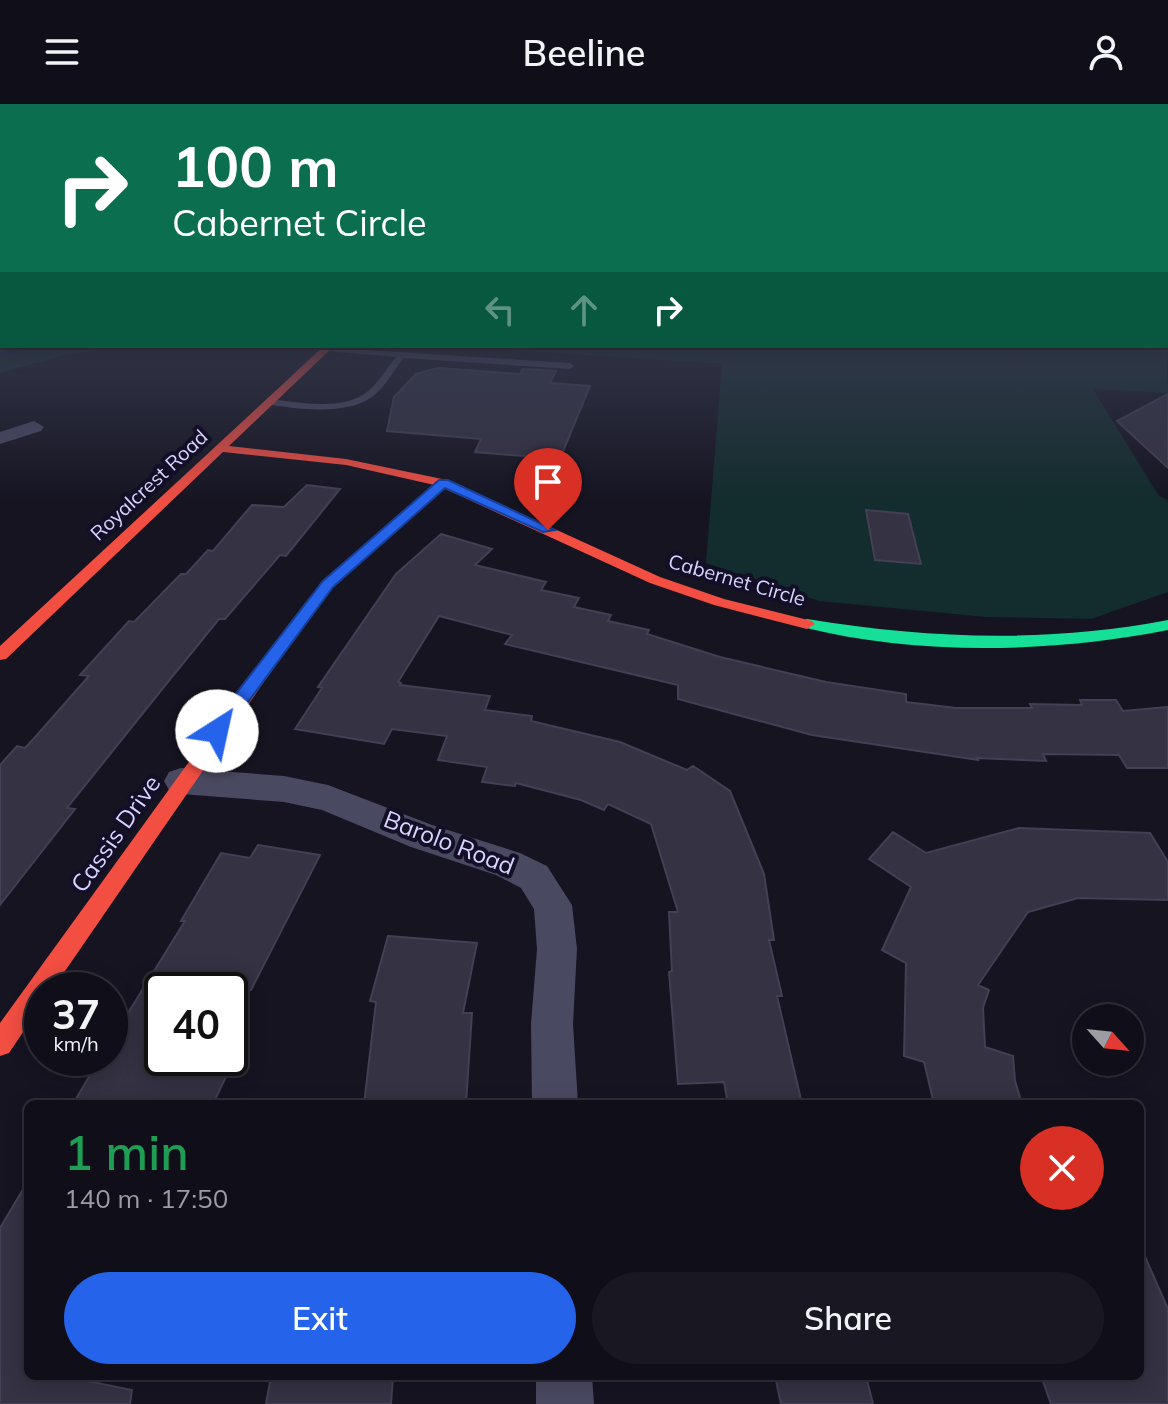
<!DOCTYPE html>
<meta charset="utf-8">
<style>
:root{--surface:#100f19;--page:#191822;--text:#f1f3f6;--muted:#9c9ca2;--line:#302f38;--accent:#2563eb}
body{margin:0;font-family:Mulish,sans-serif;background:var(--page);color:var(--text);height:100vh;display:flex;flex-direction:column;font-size:30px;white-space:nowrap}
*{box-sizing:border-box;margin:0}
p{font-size:26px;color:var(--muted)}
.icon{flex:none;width:44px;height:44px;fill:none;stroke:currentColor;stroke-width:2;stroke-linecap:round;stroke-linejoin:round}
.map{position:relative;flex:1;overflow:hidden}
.sheet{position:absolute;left:24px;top:996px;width:1120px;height:280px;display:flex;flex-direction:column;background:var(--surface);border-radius:12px;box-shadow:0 4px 20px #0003,0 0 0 2px var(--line)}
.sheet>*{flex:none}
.guide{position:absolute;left:0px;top:0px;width:1168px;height:244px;box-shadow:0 4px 20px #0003,0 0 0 2px var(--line);background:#0b6e4f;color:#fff;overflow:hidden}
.needle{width:52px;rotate:117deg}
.fabs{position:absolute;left:1072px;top:900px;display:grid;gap:16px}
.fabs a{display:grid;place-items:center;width:72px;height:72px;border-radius:50%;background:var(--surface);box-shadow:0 4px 20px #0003,0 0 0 2px var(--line);font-size:40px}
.speed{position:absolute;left:24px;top:868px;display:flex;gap:16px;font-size:40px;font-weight:700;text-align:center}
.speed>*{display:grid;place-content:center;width:104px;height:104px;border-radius:50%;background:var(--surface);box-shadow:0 4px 20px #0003,0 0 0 2px var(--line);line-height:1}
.speed small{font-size:20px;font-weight:400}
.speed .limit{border:4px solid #111;border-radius:12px;background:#fff;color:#111}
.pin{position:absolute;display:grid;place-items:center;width:68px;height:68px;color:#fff;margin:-82px -34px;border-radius:50% 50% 50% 0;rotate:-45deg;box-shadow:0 0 8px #0007}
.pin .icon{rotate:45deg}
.me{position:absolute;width:88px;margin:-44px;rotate:35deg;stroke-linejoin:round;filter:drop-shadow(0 0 6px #0008)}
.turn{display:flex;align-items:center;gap:28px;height:168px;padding:0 40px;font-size:36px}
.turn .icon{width:104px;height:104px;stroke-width:2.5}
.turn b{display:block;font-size:56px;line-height:68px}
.lanes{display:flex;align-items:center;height:76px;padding:0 40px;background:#0003;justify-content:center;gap:40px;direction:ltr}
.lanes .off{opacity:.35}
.round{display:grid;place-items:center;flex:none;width:84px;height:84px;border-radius:42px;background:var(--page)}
.headline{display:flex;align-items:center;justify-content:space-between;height:136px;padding:0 40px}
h1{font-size:48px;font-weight:600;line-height:60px;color:#1e9e55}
.cta{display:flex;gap:16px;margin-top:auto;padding:16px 40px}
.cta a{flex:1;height:92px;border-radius:48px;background:var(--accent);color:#fff;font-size:32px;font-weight:600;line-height:92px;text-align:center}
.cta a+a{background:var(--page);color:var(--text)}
header{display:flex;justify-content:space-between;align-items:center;height:104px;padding:0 40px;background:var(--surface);font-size:36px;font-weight:600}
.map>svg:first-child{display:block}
.green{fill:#132c2d}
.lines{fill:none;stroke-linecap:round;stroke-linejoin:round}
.stream{fill:#0b1e41;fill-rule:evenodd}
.building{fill:#343243;stroke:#433f54;stroke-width:2}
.lane{fill:#4a4962;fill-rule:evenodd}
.street{fill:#4a4962;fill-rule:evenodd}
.fast{fill:#16e098;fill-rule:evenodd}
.slow{fill:#ffcf43;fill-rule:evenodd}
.jam{fill:#f24e42;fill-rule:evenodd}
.route{fill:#2563eb;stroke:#184099;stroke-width:2}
.labels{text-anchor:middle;stroke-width:8;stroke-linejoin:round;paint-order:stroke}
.far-street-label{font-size:20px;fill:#d9d4ff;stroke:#130f26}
.street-label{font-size:24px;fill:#d9d4ff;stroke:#130f26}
</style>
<header><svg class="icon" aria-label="menu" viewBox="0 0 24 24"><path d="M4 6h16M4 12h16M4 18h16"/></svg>Beeline<svg class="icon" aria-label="person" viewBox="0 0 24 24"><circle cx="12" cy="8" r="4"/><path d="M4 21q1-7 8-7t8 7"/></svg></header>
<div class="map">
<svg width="1168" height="1300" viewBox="0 0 1168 1300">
<rect width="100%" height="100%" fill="#161421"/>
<path class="green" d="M 1166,234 L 1168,289 L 1093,285 L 1159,392 L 1168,396 L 1168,488 L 1091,515 L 986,513 L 819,497 L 706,459 L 722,260 L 450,242 L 1166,242 Z
M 0,239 L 2,242 L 121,242 L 61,252 L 0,269 Z"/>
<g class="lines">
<path class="stream" d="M 29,242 L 39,242 L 0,253 L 0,249 Z"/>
</g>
<path class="building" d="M 438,264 L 520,270 L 523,265 L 556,267 L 550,279 L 590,282 L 560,355 L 475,348 L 481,335 L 387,327 L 394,293 L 416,270 Z
M 1168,290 L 1168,364 L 1117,317 Z
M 307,381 L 340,385 L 286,452 L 280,451 L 225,515 L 219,515 L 163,584 L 67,704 L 75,705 L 0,801 L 0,661 L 17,642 L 25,644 L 37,631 L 89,572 L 80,571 L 129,517 L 134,518 L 181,470 L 186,470 L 208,446 L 213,447 L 252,401 L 284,403 Z
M 866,406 L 908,410 L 921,460 L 875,456 Z
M 441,430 L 492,445 L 475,461 L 546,478 L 541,486 L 579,494 L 574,503 L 611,511 L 608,517 L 649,526 L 647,530 L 720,553 L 826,578 L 906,590 L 906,598 L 956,604 L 1032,604 L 1030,600 L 1082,601 L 1080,596 L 1116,596 L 1123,607 L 1168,603 L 1168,664 L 1127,664 L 1119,651 L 1043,650 L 1046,657 L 977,654 L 978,656 L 812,631 L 678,595 L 678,581 L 505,540 L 512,531 L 439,512 L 398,578 L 401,579 L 400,581 L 490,592 L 485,606 L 532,612 L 531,617 L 620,638 L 687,666 L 693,662 L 730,687 L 764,770 L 774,836 L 769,836 L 782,892 L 777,892 L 802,1000 L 728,1000 L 724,978 L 678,980 L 669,868 L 672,867 L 669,808 L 678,808 L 651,720 L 608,700 L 604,706 L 581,696 L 516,679 L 515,682 L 482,678 L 487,663 L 438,656 L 447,632 L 392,625 L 384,640 L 295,625 L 322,584 L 318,583 L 396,470 Z
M 1019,724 L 1150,729 L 1168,758 L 1168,796 L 1078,794 L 1028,808 L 978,881 L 989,886 L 983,904 L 985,943 L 1013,952 L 1015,977 L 1022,1000 L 934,1000 L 924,958 L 904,952 L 906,859 L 882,846 L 911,783 L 869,755 L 893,728 L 926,749 Z
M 258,741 L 320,751 L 251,886 L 162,886 L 162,954 L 235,954 L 213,1000 L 73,1000 L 100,954 L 110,954 L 110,938 L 185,817 L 181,817 L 221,749 L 250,754 Z
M 388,832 L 477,839 L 463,909 L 472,909 L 466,1000 L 364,1000 L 376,898 L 370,897 Z
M 28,1077 L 28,1272 L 63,1272 L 132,1286 L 130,1300 L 0,1300 L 0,1124 Z
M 1140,1141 L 1168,1205 L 1168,1300 L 1051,1300 L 1041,1272 L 1140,1272 Z
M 271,1272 L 393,1272 L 391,1300 L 266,1300 Z
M 775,1272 L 866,1272 L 873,1300 L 781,1300 Z"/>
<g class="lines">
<path class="lane" d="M 1166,218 L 1168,218 L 1168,222 L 1166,222 Z
M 322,243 L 570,259 L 574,262 L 570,265 L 404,254 C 394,266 385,283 372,293 C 345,312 296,305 266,300 L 266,296 L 269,295 C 298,298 343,308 368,287 C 379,278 387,264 396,253 L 325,247 Z"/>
<path class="street" d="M 34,317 L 44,323 L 41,327 L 0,340 L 0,328 Z
M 181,664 L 284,672 L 328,681 L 432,721 L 520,749 L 547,762 L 572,801 L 577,845 L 573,920 L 578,1000 L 532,1000 L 531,920 L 537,845 L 534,805 L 521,784 L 496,771 L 411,743 L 322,706 L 284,698 L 181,690 L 169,686 L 164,677 L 169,668 Z
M 536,1272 L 592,1272 L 594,1300 L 536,1300 Z"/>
<path class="fast" d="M 807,515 C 929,535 1047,539 1168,516 L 1168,526 C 1051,549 918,552 802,523 L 802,517 Z"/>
<path class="slow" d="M 439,376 L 449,379 L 333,483 L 290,540 L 280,540 L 277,536 L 280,532 L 323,477 Z"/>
<path class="jam" d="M 324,242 L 334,242 L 229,342 L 346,355 L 447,376 L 660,473 L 724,495 L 812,517 L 815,520 L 807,525 L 714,501 L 650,479 L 439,382 L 346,361 L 223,348 L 6,555 L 0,556 L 0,542 Z
M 285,531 L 293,536 L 290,540 L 52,886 L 42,886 L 42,900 L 9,949 L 0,952 L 0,919 L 280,532 Z"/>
</g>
<linearGradient id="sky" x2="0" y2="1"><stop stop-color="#0c0b12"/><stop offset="0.54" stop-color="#363a4e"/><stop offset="1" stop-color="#363a4e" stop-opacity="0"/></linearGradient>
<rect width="1168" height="399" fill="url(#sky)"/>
<path class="route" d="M 439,376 L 448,376 L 555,426 L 543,428 L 445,384 L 333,483 L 223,632 L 211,632 L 208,627 L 211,622 L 323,477 Z"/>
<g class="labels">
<g class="far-street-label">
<text transform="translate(149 381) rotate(-43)" y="7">Royalcrest Road</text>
<text transform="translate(737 476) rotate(16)" y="7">Cabernet Circle</text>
</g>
<g class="street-label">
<text transform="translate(116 730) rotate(-55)" y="8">Cassis Drive</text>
<text transform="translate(449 739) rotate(21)" y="8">Barolo Road</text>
</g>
</g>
</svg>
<div class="fabs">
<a><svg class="needle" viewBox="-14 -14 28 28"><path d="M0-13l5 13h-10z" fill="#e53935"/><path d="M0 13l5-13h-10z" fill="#9c9ca2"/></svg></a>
</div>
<div class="speed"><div>37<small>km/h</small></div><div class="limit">40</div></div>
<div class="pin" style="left:548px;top:426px;background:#d93025"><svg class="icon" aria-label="arrive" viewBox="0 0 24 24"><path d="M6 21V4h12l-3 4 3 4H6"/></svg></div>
<svg class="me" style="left:217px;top:627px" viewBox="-20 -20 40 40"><circle r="19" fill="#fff"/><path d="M0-13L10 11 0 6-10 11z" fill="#2563eb"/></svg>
<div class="guide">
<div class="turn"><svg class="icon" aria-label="right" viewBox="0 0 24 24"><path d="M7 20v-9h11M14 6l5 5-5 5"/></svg><div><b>100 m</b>Cabernet Circle</div></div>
<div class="lanes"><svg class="icon off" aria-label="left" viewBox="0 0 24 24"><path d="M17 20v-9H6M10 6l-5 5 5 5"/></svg><svg class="icon off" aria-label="ahead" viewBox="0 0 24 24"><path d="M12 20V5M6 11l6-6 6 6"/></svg><svg class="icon" aria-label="right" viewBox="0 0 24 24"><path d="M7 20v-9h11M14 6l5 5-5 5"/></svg></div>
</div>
<section class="sheet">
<div class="headline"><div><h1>1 min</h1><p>140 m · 17:50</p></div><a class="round" style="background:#d93025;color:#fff"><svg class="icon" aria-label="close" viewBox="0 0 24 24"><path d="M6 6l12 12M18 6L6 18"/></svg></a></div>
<div class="cta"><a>Exit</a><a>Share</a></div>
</section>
</div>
